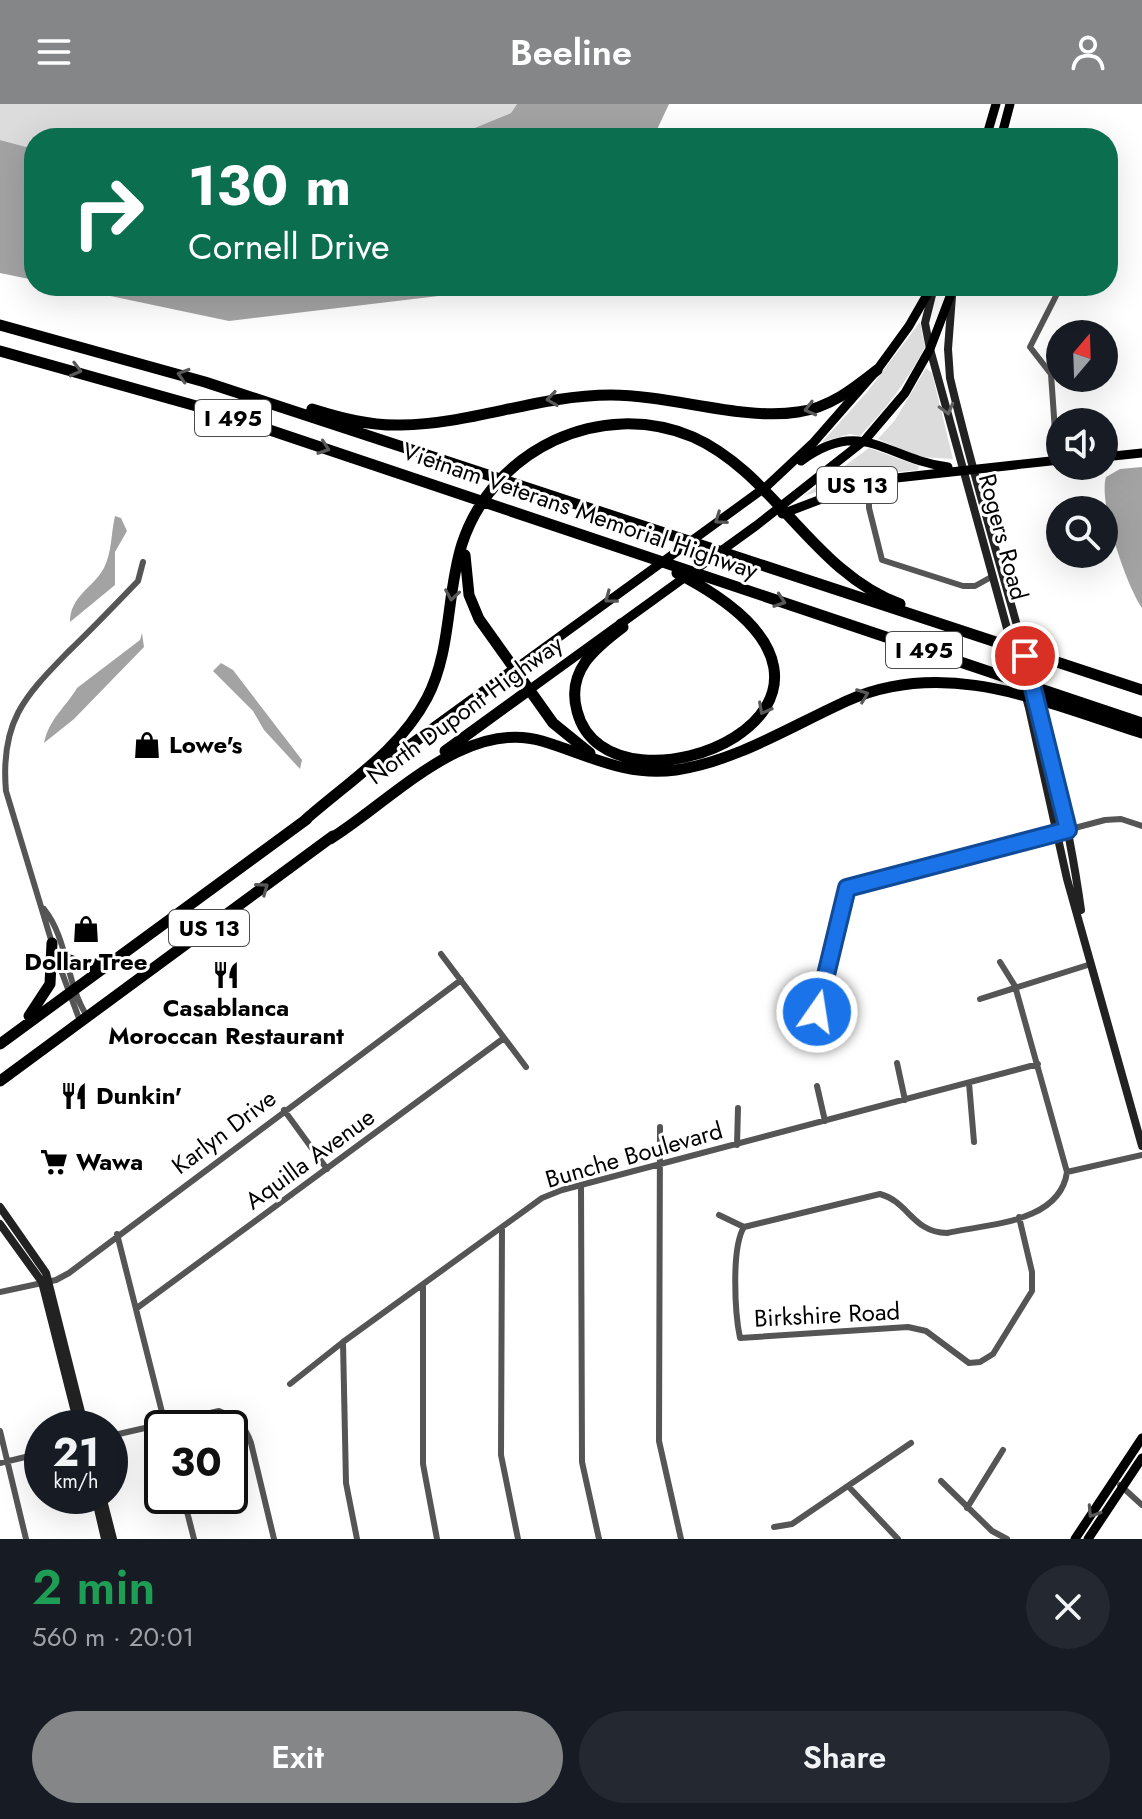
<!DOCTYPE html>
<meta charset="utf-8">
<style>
:root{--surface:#171b24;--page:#242831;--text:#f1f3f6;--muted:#9ea1a6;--accent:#858687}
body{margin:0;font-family:Jost,sans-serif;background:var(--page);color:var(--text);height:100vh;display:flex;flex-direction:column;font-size:30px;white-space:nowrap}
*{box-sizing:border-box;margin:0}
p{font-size:26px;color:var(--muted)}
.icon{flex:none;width:44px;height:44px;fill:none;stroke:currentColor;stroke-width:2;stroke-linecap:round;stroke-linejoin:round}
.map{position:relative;height:1435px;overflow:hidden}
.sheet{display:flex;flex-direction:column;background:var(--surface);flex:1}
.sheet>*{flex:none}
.hud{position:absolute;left:24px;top:24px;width:1094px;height:168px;border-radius:32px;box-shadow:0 8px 32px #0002;background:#0b6e4f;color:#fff;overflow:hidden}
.needle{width:52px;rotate:19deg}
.controls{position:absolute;left:1046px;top:216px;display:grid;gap:16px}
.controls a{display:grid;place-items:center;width:72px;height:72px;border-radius:50%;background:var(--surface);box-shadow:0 8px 32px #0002;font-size:40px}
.speed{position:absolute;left:24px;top:1306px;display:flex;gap:16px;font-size:40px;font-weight:700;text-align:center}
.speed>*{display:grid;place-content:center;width:104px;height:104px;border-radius:50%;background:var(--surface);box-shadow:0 8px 32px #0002;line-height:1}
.speed small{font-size:20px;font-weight:400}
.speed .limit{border:4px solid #111;border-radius:12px;background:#fff;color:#111}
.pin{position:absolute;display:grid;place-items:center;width:68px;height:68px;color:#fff;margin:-34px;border:4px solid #fff;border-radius:50%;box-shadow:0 2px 8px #0007}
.me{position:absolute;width:88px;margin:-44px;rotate:13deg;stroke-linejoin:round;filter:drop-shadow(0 0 6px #0008)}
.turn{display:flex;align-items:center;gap:28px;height:168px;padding:0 32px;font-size:36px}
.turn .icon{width:104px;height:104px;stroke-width:2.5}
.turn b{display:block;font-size:56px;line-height:68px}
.round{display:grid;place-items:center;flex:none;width:84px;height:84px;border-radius:42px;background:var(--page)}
.summary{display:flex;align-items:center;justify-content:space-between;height:136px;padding:0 32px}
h1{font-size:48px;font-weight:600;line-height:60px;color:#1e9e55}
.cta{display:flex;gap:16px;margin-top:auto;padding:16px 32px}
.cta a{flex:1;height:92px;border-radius:48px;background:var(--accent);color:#fff;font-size:32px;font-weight:600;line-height:92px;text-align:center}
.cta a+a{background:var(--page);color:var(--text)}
header{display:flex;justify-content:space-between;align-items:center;height:104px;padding:0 32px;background:var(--accent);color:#fff;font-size:36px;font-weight:600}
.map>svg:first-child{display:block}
.green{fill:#dcdcdc}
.water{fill:#a3a3a3}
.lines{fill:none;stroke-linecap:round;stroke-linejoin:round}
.street{stroke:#555;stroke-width:6}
.secondary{stroke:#222;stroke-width:8}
.primary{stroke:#000;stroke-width:9}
.highway{stroke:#000;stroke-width:11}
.oneway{stroke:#595959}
.oneway2{stroke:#646464}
.route-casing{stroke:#114b97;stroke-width:20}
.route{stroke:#1a73e8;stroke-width:14}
.labels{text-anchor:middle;stroke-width:6;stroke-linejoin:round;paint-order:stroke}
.shield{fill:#fff;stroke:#4c4c4c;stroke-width:2}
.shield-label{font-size:22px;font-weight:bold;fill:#000}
.street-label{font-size:24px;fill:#000;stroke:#fff}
.poi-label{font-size:24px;font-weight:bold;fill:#000;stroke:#fff;text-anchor:start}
</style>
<header><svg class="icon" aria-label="menu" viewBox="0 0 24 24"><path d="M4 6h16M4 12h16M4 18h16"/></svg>Beeline<svg class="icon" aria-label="person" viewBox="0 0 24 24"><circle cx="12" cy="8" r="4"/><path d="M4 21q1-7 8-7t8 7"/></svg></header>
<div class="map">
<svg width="1142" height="1435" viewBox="0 0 1142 1435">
<rect width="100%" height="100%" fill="#fff"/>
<path class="green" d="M 0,0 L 517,0 L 511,9 L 450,34 L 34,34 L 34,45 L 0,36 Z
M 920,218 L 925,243 C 908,276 886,305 860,332 L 850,330 L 822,338 L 867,288 Z
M 926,264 L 932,269 L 953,355 L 918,353 L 878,335 L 895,316 Z
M 869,344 L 919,362 L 918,366 L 864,372 L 804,392 Z"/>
<path class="water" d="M 517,0 L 669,0 L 653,34 L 450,34 L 511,9 Z
M 0,36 L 34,45 L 34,176 L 0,169 Z
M 63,182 L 495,182 L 489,186 L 229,217 Z
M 1142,363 L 1142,504 C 1127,483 1098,399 1106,373 L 1120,365 Z
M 115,412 L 121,414 L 127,427 L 115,448 L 115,481 L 70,518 C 70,492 93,484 104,464 C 112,448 111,429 115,412 Z
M 142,529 L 144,543 L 74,615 L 44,639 C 49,615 65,604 77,584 L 140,536 Z
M 221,559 L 233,566 L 302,656 L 300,665 L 264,626 L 253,607 L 213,567 Z"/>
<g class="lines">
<path class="street" d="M 1057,356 L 1051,270 L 1030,243 L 1061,182
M 869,377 L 869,404 L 882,456 L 963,482 L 975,482 L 993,472
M 44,805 C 68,835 66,880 87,912
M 52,839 L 6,687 C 0,618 24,593 68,548 C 92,525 115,501 138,477 L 143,458
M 55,850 L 80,917
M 441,850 L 526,963
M 1000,858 L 1015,882 L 1067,1068
M 980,895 L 1091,860
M 817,923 L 817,908 L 847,784 L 1105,716 L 1121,715 L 1142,722
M 897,959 L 905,996
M 969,979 L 974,1038
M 817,982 L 825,1017
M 284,1006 L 327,1065
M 660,1023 L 659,1337 L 681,1435
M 737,1041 L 738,1004
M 581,1081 L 582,1358 L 599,1435
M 719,1111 L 744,1123 L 880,1090 C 909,1098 912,1128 947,1129 C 988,1120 1060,1119 1067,1068 L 1142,1051
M 502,1123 L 501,1351 L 518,1435
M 744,1123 C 731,1144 735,1210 740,1234 L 908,1223 L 926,1227 L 969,1259 L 980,1258 L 993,1250 L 1032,1187 L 1032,1168 L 1019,1113
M 117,1130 L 166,1324
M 423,1182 L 423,1360 L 437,1435
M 0,1188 L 56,1176 L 69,1169 L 461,876
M 137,1204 L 504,934
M 343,1238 L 346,1379 L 357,1435
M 290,1280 L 343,1238 L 542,1094 L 562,1086 L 1038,960
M 0,1327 L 26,1435
M 110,1332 L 219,1307 C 236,1314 245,1321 251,1339 L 274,1435
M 0,1359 L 42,1349
M 941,1377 L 992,1427 L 1007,1435
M 1120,1381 L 1142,1401
M 848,1382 L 898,1435
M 183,1392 L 194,1435
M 967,1404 L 1003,1346
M 774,1423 L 792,1420 L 911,1339"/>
<path class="secondary" d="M 934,183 L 925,219 L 930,245 L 1029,604 L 1067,775 L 1142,1042
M 952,192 L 948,245 L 950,274 C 992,452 1056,625 1081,806
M 0,1103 L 46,1169 L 85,1324
M 0,1120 L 42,1178 L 79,1324
M 95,1392 L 105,1435
M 102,1392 L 113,1435"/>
<path class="primary" d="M 986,34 L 996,0
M 1001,34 L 1010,0
M 1104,353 L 1142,349
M 801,357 C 863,312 885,355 948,363
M 782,410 L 869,377 L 1060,356
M 515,565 L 767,382 L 814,338 L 877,266 L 909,222 L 932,182
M 529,586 L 757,421 L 865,336 L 905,289 L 930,245 L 954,182
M 1075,1435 L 1142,1334
M 1088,1435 L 1142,1354"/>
<path class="highway" d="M 0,221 L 205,278 L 1142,586
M 0,247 L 207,305 L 1142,619
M 312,305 C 341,314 370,322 401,321 C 472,320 539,291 611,291 C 671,291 743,317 798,308 C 829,304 853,285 877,266
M 465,451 L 469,491 L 479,515 L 553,619 L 590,649
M 621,520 L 623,523 C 595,544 566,567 577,607 C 608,730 933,600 677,469
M 445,647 L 529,586
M 380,663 L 515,565
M 304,717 C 348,678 399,647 427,594 C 452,546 446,490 462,440 C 493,345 601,294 693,333 C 774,369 813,468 900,500
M 330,735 C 390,698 465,614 542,637 C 589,651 625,673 676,666 C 737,657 793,621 849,596 C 948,553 1046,599 1142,629
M 64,854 L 86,862 L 107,858
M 29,912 L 50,880 L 52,839
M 0,940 L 307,715
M 0,977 L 333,732"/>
</g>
<defs><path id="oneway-chevron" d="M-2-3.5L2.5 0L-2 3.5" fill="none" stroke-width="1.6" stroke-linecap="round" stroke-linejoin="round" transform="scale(2)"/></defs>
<g class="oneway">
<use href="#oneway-chevron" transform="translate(76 266) rotate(15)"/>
<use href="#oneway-chevron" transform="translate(183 271) rotate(-163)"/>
<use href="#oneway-chevron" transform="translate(552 295) rotate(172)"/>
<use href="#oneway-chevron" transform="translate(810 305) rotate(165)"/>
<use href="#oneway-chevron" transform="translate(324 344) rotate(19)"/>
<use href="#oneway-chevron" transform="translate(720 415) rotate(145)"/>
<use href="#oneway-chevron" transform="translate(452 491) rotate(99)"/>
<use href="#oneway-chevron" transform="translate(610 494) rotate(143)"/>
<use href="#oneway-chevron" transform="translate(780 497) rotate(19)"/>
<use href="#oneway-chevron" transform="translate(863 591) rotate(-21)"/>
<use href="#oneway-chevron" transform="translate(764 605) rotate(118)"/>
<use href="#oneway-chevron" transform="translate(263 784) rotate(-36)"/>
<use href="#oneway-chevron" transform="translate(1093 1408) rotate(123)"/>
</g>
<use class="oneway2" href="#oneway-chevron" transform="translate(947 305) rotate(75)"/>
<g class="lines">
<g class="route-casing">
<path id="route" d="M 817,908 L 847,784 L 1068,726 L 1025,552"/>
</g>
<use href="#route" class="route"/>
</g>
<defs>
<g id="shop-bare" transform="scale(2.16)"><path d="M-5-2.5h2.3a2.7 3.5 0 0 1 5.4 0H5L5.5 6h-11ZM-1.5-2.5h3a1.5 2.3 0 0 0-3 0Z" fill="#000" stroke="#fff" stroke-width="2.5" paint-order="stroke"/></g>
<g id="restaurant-bare" transform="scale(2.16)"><path d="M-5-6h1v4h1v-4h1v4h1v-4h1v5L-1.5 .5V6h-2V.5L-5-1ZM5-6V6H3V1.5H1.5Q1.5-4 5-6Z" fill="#000" stroke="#fff" stroke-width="2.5" paint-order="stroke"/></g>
<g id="supermarket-bare" transform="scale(2.16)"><path d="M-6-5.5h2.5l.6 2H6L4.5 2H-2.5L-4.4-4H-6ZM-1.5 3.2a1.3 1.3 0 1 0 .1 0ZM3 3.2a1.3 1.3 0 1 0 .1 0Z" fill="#000" stroke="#fff" stroke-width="2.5" paint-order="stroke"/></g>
</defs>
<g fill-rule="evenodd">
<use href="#shop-bare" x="147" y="641"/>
<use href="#shop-bare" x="86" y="825"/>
<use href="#restaurant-bare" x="226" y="871"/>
<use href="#restaurant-bare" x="74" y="992"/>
<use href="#supermarket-bare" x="54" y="1058"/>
</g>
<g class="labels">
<g class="shield">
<rect x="195" y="296" width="76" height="36" rx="6"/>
<rect x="817" y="363" width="80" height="36" rx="6"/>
<rect x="886" y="528" width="76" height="36" rx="6"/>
<rect x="169" y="806" width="80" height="36" rx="6"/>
</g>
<g class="shield-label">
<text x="233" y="322">I 495</text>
<text x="857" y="389">US 13</text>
<text x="924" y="554">I 495</text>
<text x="209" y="832">US 13</text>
</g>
<g class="street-label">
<text transform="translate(580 407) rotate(19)" y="8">Vietnam Veterans Memorial Highway</text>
<text transform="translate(1003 433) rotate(75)" y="8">Rogers Road</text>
<text transform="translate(465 606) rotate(-36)" y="8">North Dupont Highway</text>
<text transform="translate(224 1028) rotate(-37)" y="8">Karlyn Drive</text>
<text transform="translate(634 1051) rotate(-16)" y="8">Bunche Boulevard</text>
<text transform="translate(310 1055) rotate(-36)" y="8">Aquilla Avenue</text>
<text transform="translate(827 1211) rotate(-3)" y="8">Birkshire Road</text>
</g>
<g class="poi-label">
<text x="169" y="649">Lowe's</text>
<text x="86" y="866" text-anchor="middle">Dollar Tree</text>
<text x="226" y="912" text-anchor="middle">Casablanca<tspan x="226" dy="28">Moroccan Restaurant</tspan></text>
<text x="96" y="1000">Dunkin'</text>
<text x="76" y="1066">Wawa</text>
</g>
</g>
</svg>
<div class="controls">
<a><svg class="needle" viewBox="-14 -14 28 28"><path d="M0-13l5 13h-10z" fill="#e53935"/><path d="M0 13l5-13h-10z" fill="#9ea1a6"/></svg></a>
<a><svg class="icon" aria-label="sound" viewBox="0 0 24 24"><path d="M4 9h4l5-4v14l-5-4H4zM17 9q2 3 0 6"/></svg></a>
<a><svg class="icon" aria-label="search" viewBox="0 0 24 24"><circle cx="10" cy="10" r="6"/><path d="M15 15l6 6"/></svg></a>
</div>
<div class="speed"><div>21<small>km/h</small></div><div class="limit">30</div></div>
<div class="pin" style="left:1025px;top:552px;background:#d93025"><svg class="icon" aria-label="arrive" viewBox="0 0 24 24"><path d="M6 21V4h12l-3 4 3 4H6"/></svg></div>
<svg class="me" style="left:817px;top:908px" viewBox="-20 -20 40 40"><circle r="17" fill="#1a73e8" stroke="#fff" stroke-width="3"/><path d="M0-11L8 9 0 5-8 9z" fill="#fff"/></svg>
<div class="hud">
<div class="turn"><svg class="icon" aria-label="right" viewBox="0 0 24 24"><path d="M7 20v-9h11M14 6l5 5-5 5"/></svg><div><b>130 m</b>Cornell Drive</div></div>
</div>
</div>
<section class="sheet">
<div class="summary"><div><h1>2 min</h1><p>560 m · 20:01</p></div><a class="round"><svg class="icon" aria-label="close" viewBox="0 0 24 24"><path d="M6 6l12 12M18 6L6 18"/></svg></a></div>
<div class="cta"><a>Exit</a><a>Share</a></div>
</section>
